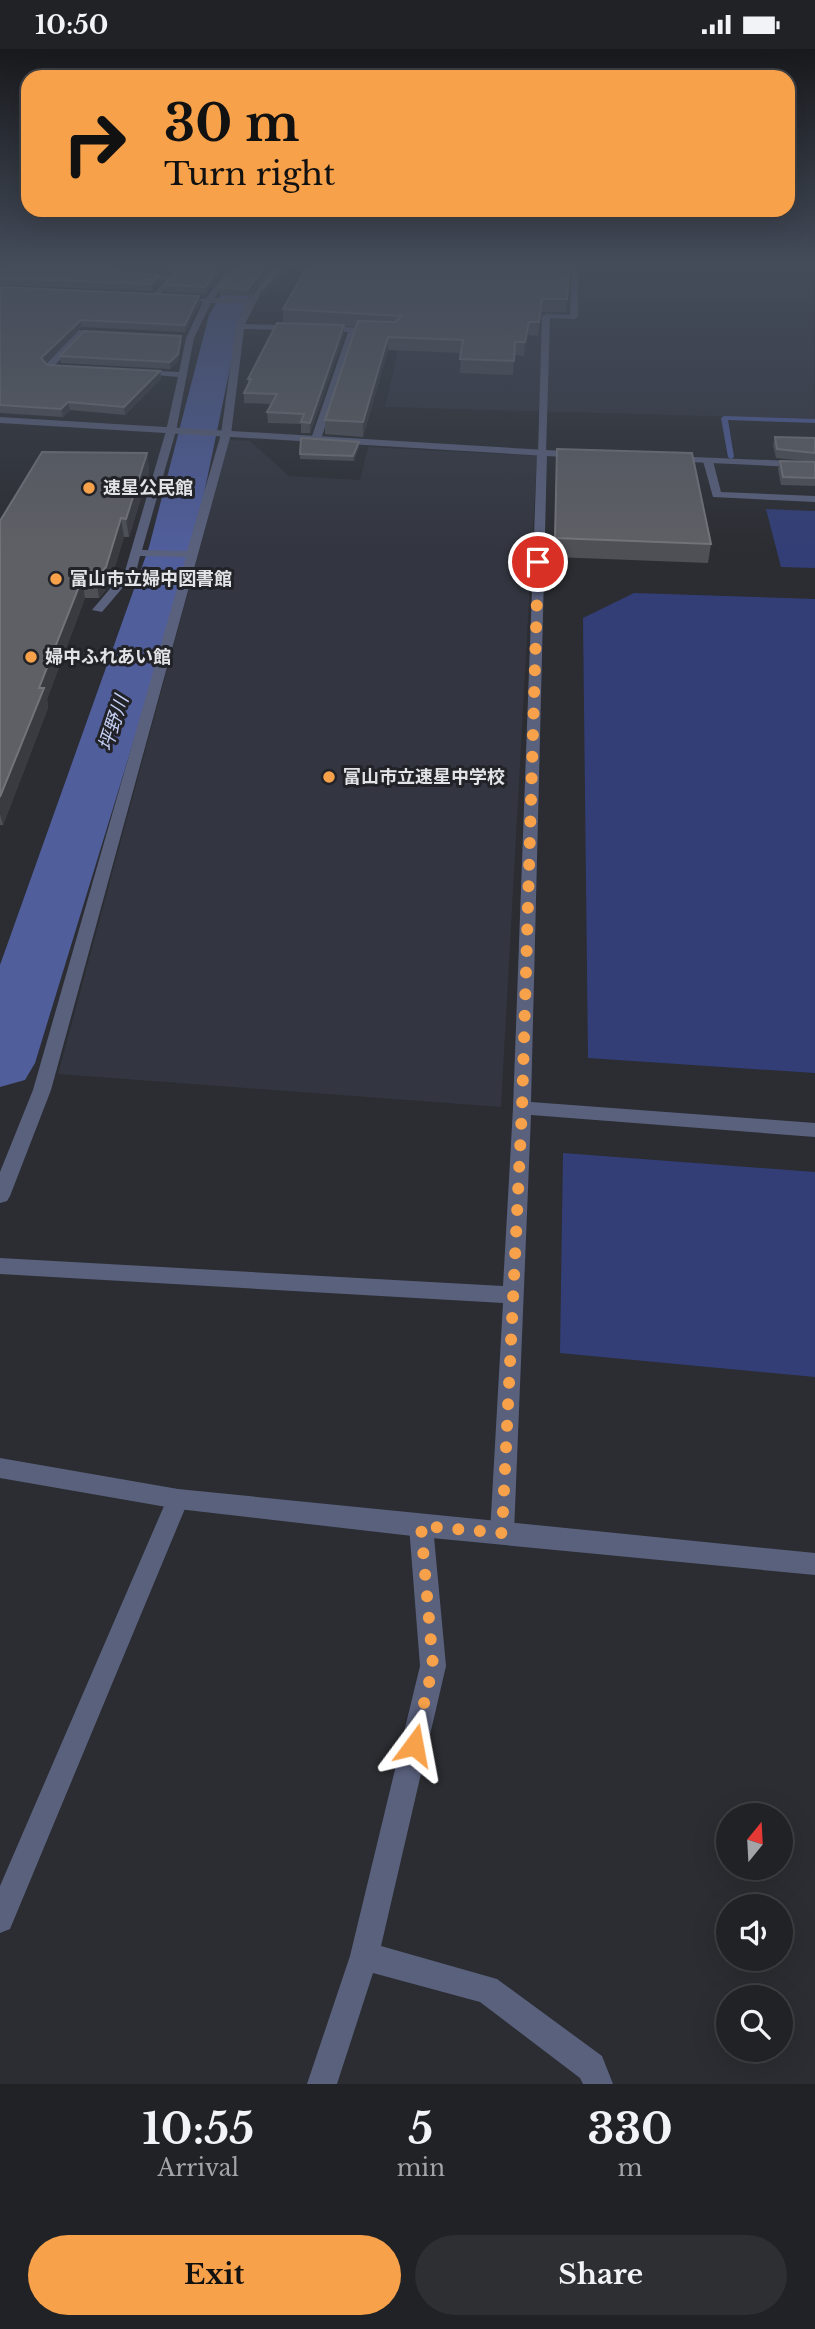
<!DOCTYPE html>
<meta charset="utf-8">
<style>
:root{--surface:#202226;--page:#2d2f32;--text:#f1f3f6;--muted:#a2a4a7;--line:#3d3f43;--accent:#f7a14a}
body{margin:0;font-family:"Libre Baskerville","Noto Sans JP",serif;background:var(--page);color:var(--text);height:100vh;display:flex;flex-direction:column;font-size:26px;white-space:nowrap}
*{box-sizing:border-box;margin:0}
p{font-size:23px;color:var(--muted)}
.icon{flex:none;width:38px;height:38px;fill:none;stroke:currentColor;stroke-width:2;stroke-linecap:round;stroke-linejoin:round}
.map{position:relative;height:2035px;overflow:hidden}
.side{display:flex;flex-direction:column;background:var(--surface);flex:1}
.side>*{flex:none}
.banner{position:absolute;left:21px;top:21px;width:774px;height:147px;border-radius:21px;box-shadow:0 7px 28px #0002,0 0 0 2px var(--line);background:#f7a14a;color:#111;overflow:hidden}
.needle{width:46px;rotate:18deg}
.buttons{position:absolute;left:716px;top:1754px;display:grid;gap:14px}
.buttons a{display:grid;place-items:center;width:77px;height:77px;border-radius:50%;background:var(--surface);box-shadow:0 7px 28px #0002,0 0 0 2px var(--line);font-size:35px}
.pin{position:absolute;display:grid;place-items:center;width:60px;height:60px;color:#fff;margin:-30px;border:4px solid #fff;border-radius:50%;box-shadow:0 2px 7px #0007}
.me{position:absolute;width:77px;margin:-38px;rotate:13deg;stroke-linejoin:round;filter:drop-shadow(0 0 5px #0008)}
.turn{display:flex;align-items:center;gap:24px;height:147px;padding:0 28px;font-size:32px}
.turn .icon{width:91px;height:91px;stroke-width:2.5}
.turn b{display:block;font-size:49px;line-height:60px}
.eta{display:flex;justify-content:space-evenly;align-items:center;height:119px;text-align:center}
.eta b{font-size:42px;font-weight:700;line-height:49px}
.button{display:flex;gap:14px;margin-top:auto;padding:14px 28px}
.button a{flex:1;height:80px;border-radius:42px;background:var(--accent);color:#111;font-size:28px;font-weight:700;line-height:80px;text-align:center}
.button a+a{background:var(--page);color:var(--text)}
.status{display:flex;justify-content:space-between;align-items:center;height:49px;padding:0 35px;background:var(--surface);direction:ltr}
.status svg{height:19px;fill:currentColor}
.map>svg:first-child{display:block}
.built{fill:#333640}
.green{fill:#333e77}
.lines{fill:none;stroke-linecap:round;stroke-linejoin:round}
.stream{fill:#505e9c;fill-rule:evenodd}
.river{fill:#505e9c;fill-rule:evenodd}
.service{fill:#5a617d;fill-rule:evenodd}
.minor{fill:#5a617d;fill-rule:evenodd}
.tertiary{fill:#5a617d;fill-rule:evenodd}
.wall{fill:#4e5056}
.shaded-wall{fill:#393b41}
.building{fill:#5e6065;stroke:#73747a;stroke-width:2}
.route{stroke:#f7a14a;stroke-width:12;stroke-dasharray:0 21.6}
.poi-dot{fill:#f7a14a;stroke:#222328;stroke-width:2.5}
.labels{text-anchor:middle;stroke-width:6;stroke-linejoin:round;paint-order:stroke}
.far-poi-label{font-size:18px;font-weight:bold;fill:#e2e3e6;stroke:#222328;text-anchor:start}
.far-water-label{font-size:19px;font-style:italic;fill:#c5d0f5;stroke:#222328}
</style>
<div class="status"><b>10:50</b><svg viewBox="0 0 49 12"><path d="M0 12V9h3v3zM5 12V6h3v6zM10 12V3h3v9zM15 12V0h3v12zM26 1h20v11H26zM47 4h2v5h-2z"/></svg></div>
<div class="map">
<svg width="815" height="2035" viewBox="0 0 815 2035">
<rect width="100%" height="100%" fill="#2b2d32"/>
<path class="built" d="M 297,216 L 813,216 L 815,370 L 385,358 L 416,222 Z
M 229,391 L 250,392 L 289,427 L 360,431 L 368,398 L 537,407 L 501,1058 L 58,1025 Z"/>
<path class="green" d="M 766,460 L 815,462 L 815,519 L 781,518 Z
M 634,544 L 815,550 L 815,1024 L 588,1009 L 583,569 Z
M 563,1104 L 815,1123 L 815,1328 L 560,1304 Z"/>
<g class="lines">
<path class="stream" d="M 724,367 L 815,370 L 815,374 L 728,371 L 734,408 L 731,410 L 728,408 L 721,369 Z"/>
<path class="river" d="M 244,216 L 275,216 L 254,241 L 241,266 L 193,498 L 35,1014 L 25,1031 L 0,1038 L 0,916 L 149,498 L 209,266 L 229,232 Z"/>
<path class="service" d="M 572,216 L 578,216 L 578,268 L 574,270 L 550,269 L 546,404 L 542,407 L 538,404 L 542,267 L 546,265 L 570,266 Z"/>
<path class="minor" d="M 231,216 L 239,216 L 214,249 L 250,250 L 274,216 L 282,216 L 263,240 L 245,275 L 377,279 L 381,281 L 356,283 L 321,390 L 316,393 L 311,390 L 348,283 L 244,280 L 231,385 L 51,1041 L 10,1147 L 7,1152 L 0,1154 L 0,1123 L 33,1041 L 186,508 L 140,507 L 136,523 L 102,563 L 92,561 L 125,522 L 166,382 L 178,328 L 133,324 L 137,321 L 179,323 L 186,289 L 203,253 L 195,251 L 206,249 ZM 211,254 L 247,254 L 236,277 L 221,385 L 187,502 L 142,501 L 176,382 L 194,289 Z
M 133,225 L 172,227 L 176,229 L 154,251 L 150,249 L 166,231 L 136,229 Z
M 79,281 L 111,284 L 107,286 L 84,286 L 55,316 L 70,318 L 70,322 L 45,320 L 45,316 Z
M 542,401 L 547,404 L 531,1053 L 815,1074 L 815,1088 L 531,1066 L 514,1484 L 510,1492 L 502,1495 L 494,1492 L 490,1484 L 503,1254 L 0,1225 L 0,1209 L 503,1237 L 513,1059 L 537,404 Z
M 708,409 L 713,412 L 721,443 L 815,447 L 815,453 L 713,448 L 703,412 Z
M 178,1440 L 186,1443 L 189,1450 L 10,1880 L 0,1884 L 0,1837 L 167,1450 L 170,1443 Z
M 421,1466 L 429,1469 L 433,1477 L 446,1617 L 381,1897 L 497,1930 L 602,2007 L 613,2035 L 583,2035 L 580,2029 L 480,1953 L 373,1924 L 337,2035 L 307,2035 L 350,1907 L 420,1617 L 409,1477 L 413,1469 Z"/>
<path class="tertiary" d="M 0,368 L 580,403 L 585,406 L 580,409 L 0,374 Z
M 671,407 L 815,413 L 815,419 L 668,412 L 666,410 Z
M 0,1409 L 178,1440 L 815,1504 L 815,1526 L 421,1488 L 178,1460 L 0,1429 Z"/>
</g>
<path class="wall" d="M 0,216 L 228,216 L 206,245 L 166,243 L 165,236 L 174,224 L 120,221 L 119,223 L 160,233 L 152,242 L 0,236 Z
M 271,216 L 249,247 L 220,246 L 219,239 Z
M 570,216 L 566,263 L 541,263 L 538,287 L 528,286 L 524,307 L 514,306 L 513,326 L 460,324 L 461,304 L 388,301 L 363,388 L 325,385 L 325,371 L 356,278 L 344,277 L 344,286 L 310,384 L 301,384 L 301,375 L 268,374 L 267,363 L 271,355 L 244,354 L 244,344 L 248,335 L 248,330 L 314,275 L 283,273 L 283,260 Z
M 715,216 L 759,216 L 758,218 Z
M 0,238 L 199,247 L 200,254 L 185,283 L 82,278 L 45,314 L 47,316 L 160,322 L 161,330 L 125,366 L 70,361 L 63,368 L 0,364 Z
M 181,287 L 182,293 L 178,312 L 170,320 L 61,314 L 60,307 Z
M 775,388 L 815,389 L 815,413 L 776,409 L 773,396 Z
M 359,393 L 359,398 L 354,412 L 300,410 L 300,405 Z
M 557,400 L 711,495 L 708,514 L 554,508 Z
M 147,404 L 149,422 L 129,488 L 124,488 L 109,537 L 99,549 L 85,549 L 47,650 L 48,659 L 3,776 L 0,776 L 0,472 Z
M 780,412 L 815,413 L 815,437 L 781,436 L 778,420 Z"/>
<path class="shaded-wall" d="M 119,216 L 120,221 L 115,230 L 114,223 Z
M 222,216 L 228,216 L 206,245 L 205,238 Z
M 266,216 L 271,216 L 249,247 L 248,240 Z
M 285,216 L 292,216 L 263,247 L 262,240 Z
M 160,226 L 160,233 L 152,242 L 151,235 Z
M 199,247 L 200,254 L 185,283 L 185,276 Z
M 81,271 L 82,278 L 42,316 L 41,309 Z
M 529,273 L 528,286 L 524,307 L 525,293 Z
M 344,276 L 344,286 L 310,384 L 310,374 Z
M 181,287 L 182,293 L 178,312 L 170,320 L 170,313 Z
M 388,288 L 388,301 L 363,388 L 363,373 Z
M 160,322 L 161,330 L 125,366 L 124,358 Z
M 68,353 L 70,361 L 63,368 L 61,360 Z
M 359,393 L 359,398 L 354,412 L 353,407 Z
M 147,404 L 149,422 L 129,488 L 126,470 Z
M 121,469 L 124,488 L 109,537 L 99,549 L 96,530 Z
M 82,530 L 85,549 L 47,650 L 48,659 L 3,776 L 0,765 L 0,748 L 39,639 Z"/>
<path class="building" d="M 0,216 L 119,216 L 114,223 L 160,226 L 151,235 L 0,229 Z
M 139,216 L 222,216 L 205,238 L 165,236 L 176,222 L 174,218 Z
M 237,216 L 266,216 L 248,240 L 219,239 Z
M 278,216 L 285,216 L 262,240 Z
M 308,216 L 570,216 L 567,250 L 542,250 L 539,273 L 529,273 L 525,293 L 515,293 L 514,312 L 460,310 L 463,291 L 388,288 L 363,373 L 325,371 L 358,272 L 395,273 L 401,267 L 283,260 Z
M 0,238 L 199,247 L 185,276 L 81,271 L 41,309 L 47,316 L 160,322 L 124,358 L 68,353 L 61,360 L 0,356 Z
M 277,274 L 344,276 L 310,374 L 301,373 L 304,365 L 267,363 L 277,345 L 244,344 L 251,330 L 248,330 Z
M 84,282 L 181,287 L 178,305 L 170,313 L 60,307 Z
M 775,388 L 815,389 L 815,404 L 777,400 Z
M 301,389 L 359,393 L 353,407 L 300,405 Z
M 557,400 L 692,404 L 711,495 L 555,489 Z
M 42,403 L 147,404 L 126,470 L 121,469 L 106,518 L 96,530 L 82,530 L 39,639 L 44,639 L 0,748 L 0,472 Z
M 780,412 L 815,413 L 815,429 L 783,428 Z"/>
<linearGradient id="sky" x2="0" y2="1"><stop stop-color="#18191c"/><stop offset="0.43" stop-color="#444c5a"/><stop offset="1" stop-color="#444c5a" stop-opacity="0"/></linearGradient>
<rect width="815" height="501" fill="url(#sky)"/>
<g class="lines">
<path class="route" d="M 414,1696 L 433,1617 L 421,1477 L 502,1484 L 522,1059 L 538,513"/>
</g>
<g class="poi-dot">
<circle cx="89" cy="439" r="7"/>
<circle cx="56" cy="530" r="7"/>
<circle cx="31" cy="608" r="7"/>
<circle cx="329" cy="728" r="7"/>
</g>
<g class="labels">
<g class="far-poi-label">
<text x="103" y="445">速星公民館</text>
<text x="70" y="536">富山市立婦中図書館</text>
<text x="45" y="614">婦中ふれあい館</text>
<text x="343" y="734">富山市立速星中学校</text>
</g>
<g class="far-water-label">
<text transform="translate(113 674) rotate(-72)" y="7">坪野川</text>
</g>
</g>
</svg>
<div class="buttons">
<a><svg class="needle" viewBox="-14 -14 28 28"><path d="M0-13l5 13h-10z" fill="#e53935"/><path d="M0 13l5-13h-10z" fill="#a2a4a7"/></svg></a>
<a><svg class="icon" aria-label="sound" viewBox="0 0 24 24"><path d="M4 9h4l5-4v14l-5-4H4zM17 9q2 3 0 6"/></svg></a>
<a><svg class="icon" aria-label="search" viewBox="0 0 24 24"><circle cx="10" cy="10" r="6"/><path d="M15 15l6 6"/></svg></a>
</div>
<div class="pin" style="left:538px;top:513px;background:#d93025"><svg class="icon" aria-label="arrive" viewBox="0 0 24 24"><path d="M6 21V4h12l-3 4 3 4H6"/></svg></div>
<svg class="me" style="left:414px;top:1696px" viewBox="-20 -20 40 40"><path d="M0-17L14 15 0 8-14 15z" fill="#f7a14a" stroke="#fff" stroke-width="4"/></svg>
<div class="banner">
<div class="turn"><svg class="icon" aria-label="right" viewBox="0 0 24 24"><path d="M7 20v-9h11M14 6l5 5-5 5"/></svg><div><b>30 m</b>Turn right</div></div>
</div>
</div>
<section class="side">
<div class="eta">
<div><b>10:55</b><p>Arrival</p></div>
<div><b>5</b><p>min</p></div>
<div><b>330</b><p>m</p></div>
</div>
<div class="button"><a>Exit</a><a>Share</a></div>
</section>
